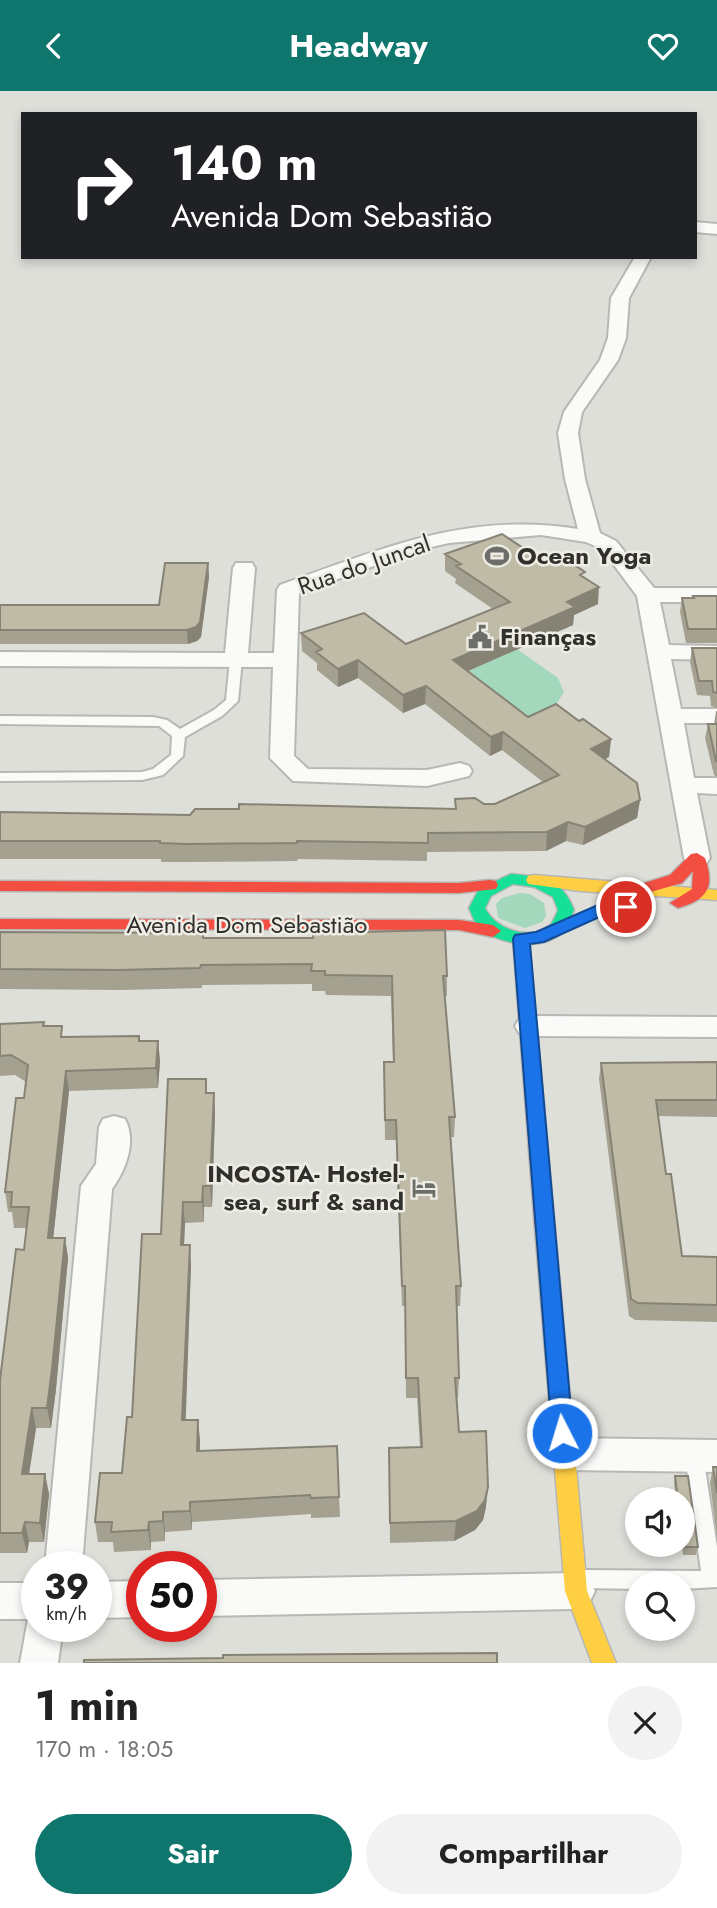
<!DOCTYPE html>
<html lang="pt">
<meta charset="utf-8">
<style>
:root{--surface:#fff;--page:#f2f2f2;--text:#222;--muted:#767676;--accent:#0f766e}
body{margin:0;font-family:Jost,sans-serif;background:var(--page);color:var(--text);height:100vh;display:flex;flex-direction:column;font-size:26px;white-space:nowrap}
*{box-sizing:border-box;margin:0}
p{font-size:23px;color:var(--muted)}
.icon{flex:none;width:38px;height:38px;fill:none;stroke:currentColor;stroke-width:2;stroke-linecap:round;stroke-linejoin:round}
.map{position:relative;height:1572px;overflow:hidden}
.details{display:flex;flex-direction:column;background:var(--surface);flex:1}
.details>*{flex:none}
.top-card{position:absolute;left:21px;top:21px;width:676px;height:147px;border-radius:0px;box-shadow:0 4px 10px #0003;background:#202124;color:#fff;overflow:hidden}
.fabs{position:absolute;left:625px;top:1396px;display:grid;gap:14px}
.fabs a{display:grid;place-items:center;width:70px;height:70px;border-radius:50%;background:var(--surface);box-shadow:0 4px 10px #0003;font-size:35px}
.speed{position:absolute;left:21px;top:1460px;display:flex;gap:14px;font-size:35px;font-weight:700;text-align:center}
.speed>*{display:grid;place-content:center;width:91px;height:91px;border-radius:50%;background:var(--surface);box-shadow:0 4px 10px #0003;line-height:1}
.speed small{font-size:18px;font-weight:400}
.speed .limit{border:10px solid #d22;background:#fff;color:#111}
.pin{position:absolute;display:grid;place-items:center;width:60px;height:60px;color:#fff;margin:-30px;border:4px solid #fff;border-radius:50%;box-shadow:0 2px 7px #0007}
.me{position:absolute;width:77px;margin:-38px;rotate:355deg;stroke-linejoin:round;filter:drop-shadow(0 0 5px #0008)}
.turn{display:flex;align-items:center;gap:24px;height:147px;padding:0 35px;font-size:32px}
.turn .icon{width:91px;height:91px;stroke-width:2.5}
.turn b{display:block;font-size:49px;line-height:60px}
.round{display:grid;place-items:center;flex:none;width:74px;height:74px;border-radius:37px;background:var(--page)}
.summary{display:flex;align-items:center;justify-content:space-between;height:119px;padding:0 35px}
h1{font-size:42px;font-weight:700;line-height:52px}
.button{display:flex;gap:14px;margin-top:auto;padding:14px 35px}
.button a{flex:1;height:80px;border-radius:42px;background:var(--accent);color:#fff;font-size:28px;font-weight:700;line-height:80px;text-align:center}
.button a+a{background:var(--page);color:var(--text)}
header{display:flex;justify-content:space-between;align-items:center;height:91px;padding:0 35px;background:var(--accent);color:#fff;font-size:32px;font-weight:700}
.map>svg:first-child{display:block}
.green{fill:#a4d8bd}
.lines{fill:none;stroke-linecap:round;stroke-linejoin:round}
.lane-casing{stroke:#b7b7b4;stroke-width:4}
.street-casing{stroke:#b7b7b4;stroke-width:4}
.fast-casing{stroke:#b7b7b4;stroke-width:3}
.slow-casing{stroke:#b7b7b4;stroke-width:3}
.jam-casing{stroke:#b7b7b4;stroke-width:3}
.lane{fill:#fafaf9;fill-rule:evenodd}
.street{fill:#fafaf9;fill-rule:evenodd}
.fast{fill:#16e098;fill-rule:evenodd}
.slow{fill:#ffcf43;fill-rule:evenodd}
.jam{fill:#f24e42;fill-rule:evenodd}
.wall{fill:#a4a190}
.shaded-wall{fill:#868375}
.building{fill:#bfbba7;stroke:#868375;stroke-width:2}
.route{fill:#1a73e8;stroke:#114b97;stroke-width:2}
.labels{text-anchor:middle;stroke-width:5;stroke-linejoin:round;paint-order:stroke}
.poi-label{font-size:24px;font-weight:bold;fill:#302f2c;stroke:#eeede5;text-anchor:start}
.street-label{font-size:24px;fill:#302f2c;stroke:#eeede5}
</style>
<header><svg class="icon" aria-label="back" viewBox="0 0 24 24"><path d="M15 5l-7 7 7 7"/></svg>Headway<svg class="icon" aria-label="heart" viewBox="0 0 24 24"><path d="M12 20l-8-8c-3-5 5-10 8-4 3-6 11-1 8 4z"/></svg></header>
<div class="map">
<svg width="717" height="1572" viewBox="0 0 717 1572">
<rect width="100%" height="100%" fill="#dfdfda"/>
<path class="green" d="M 517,558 L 558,587 L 564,601 L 555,615 L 513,634 L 453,587 Z
M 520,802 L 530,803 L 544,812 L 546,825 L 542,831 L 525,837 L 498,827 L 496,813 L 502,807 Z"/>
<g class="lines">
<g class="lane-casing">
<path id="lane" d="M 236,565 L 242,569 L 238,610 L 222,625 L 185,646 L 183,665 L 163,684 L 142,689 L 0,690 L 0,682 L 142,681 L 153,678 L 171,664 L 172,645 L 159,635 L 0,633 L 0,625 L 153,626 L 167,629 L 180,638 L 214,619 L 226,609 L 230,569 Z
M 694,1356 L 701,1358 L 703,1364 L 717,1456 L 717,1496 L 682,1498 L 682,1493 L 637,1493 L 637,1498 L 584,1497 L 577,1495 L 574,1488 L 577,1481 L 584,1479 L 701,1480 L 685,1364 L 687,1358 Z"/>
</g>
<g class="street-casing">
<path id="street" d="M 695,131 L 717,133 L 717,143 L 695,141 Z
M 635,166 L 651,166 L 629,207 L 626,247 L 618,269 L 582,321 L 578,342 L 585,388 L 600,442 L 616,450 L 654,497 L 717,497 L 717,511 L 660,511 L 669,554 L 717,555 L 717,569 L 671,568 L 681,618 L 717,618 L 717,632 L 684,632 L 694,687 L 717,687 L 717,703 L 697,702 L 710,767 L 706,773 L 697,775 L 688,773 L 684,767 L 637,505 L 602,458 L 586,451 L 541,444 L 449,452 L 418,459 L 299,502 L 294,665 L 308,678 L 427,679 L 460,672 L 469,675 L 472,680 L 469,685 L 427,695 L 293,690 L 270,667 L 273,576 L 0,575 L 0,561 L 225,562 L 233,477 L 236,472 L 252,472 L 255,477 L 248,562 L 274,562 L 277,499 L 280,494 C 381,458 469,420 578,438 L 565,388 L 558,342 L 564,321 L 600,269 L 608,247 L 611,207 Z
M 529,925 L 717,926 L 717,946 L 529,945 L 519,942 L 515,935 L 519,928 Z
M 114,1025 L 125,1028 C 137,1050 126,1079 112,1098 L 82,1475 L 45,1475 L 81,1095 L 96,1073 L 99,1036 L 103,1028 Z
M 564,1347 L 717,1349 L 717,1381 L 564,1379 L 552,1374 L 546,1363 L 552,1352 Z
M 576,1482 L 589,1488 L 595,1500 L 589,1512 L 576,1518 L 201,1525 L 201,1489 Z
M 142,1490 L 142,1526 L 96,1527 L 96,1491 Z
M 0,1492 L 37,1492 L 37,1535 L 63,1535 L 58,1572 L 20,1572 L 28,1528 L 0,1528 Z"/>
</g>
<g class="fast-casing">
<path id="fast" d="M 511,783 C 542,786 562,787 574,819 C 571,825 568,834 564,839 C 546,862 492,854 476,832 C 473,828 471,821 469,817 L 479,798 ZM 513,793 L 534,796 L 553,806 L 558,819 C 556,824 553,831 550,834 C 530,852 494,837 485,817 L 491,805 Z"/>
</g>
<g class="slow-casing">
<path id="slow" d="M 534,784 L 717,799 L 717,809 L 580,800 L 528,793 L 526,789 L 528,785 Z
M 545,1130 L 552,1133 L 555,1138 L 587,1500 L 616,1572 L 592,1572 L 565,1500 L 535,1138 L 538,1133 Z"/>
</g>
<g class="jam-casing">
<path id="jam" d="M 697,762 L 705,767 C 715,796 708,809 678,817 L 670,812 L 692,798 L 693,780 L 682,792 L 647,802 L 641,801 L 639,797 L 641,793 L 670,784 L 691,763 Z
M 490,789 L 496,790 L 498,794 L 496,798 L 459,802 L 0,800 L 0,790 L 459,792 Z
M 0,828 L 459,829 L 493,834 L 501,840 L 493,846 L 459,839 L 0,838 Z
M 521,842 L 529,848 L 555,1138 L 552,1143 L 545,1146 L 538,1143 L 535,1138 L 513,848 Z"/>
</g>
<use href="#lane" class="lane"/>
<use href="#street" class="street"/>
<use href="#fast" class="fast"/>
<use href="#slow" class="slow"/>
<use href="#jam" class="jam"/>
</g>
<path class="wall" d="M 445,463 L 543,470 L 585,486 L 598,513 L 574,524 L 573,534 L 468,580 L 528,626 L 579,630 L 611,648 L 609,666 L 605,668 L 640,709 L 637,727 L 583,754 L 566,750 L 546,760 L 427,761 L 427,770 L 298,768 L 297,770 L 188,771 L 161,771 L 161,768 L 0,768 L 0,721 L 190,724 L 455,718 L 455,708 L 484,713 L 495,713 L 543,691 L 502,659 L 490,665 L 425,613 L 403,622 L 358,587 L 338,596 L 317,579 L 317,572 L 302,560 L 301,542 L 406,553 L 493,518 L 455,492 L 456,488 L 445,480 Z
M 208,472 L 209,486 L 201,546 L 197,550 L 188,553 L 0,553 L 0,514 L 159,514 Z
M 693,505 L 717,505 L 717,552 L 686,552 L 680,521 L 682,507 L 693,507 Z
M 692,557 L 717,557 L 717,617 L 711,615 L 710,605 L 697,604 L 690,571 Z
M 716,620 L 717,620 L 717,686 L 714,684 L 705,647 L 708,633 L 714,633 Z
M 0,841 L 203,842 L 204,847 L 447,885 L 447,905 L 445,905 L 455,1026 L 454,1046 L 451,1046 L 461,1195 L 460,1215 L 456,1215 L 459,1287 L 458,1307 L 457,1307 L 459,1341 L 486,1416 L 483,1429 L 475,1439 L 454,1450 L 390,1452 L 389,1357 L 420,1356 L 417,1307 L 406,1307 L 405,1215 L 402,1215 L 396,1049 L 385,1049 L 384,971 L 393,971 L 391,905 L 326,904 L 325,900 L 312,900 L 312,893 L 202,894 L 202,897 L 121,899 L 0,898 Z
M 44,931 L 45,935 L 64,946 L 139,945 L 140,950 L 158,950 L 160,970 L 158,997 L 69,1000 L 53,1147 L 65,1147 L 68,1167 L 56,1298 L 51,1337 L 36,1337 L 29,1383 L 45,1383 L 49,1403 L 44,1451 L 29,1451 L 27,1462 L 0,1462 L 0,1289 L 24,1159 L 27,1137 L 14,1137 L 12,1121 L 8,1121 L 5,1101 L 24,1007 L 26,991 L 15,984 L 0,985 L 0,933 Z
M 717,971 L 717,1026 L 658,1025 L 666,1083 L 682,1165 L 717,1166 L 717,1231 L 635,1229 L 629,1225 L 599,988 L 601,972 Z
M 206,988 L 207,1002 L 214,1002 L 215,1022 L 212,1116 L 204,1116 L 204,1131 L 185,1132 L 184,1154 L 191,1174 L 185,1329 L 200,1349 L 200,1360 L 339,1406 L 340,1426 L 311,1427 L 311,1423 L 192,1431 L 192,1439 L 165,1441 L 165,1450 L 151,1451 L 151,1459 L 114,1461 L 113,1451 L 98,1451 L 95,1431 L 122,1382 L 132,1326 L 161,1143 Z
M 713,1376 L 717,1376 L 717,1445 L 710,1392 Z
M 675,1385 L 698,1456 L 696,1464 L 683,1464 L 682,1454 L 682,1409 L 676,1409 L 674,1392 Z"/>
<path class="shaded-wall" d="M 208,472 L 209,486 L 201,546 L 197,550 L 188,553 L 187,539 Z
M 599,496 L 598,513 L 574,524 L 573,534 L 452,587 L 453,569 L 567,511 Z
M 358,569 L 358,587 L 338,596 L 338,578 Z
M 426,595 L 425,613 L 403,622 L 403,604 Z
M 503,641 L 502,659 L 490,665 L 491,646 Z
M 611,648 L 609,666 L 589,676 L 591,658 Z
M 640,709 L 637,727 L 583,754 L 585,736 Z
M 568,731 L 566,750 L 546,760 L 547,741 Z
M 158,950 L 160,970 L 158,997 L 156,977 Z
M 66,980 L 69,1000 L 51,1168 L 48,1147 Z
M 214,1002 L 215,1022 L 212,1116 L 210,1095 Z
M 203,1095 L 204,1116 L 204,1131 L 202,1111 Z
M 183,1111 L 185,1132 L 183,1174 L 181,1154 Z
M 65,1147 L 68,1167 L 56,1298 L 51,1337 L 47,1317 Z
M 190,1154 L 191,1174 L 185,1350 L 182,1329 Z
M 32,1317 L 36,1337 L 26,1403 L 22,1383 Z
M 198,1329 L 200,1349 L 199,1380 L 197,1360 Z
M 45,1383 L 49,1403 L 44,1451 L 40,1432 Z
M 488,1396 L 486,1416 L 483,1429 L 475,1439 L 454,1450 L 456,1430 Z
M 190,1411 L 192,1431 L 192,1439 L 190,1420 Z
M 163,1421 L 165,1441 L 165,1450 L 163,1430 Z
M 25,1431 L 29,1451 L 27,1462 L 22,1442 Z
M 149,1431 L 151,1451 L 151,1459 L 148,1439 Z"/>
<path class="building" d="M 502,443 L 543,470 L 558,463 L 585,481 L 580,484 L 599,496 L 567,511 L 575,516 L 453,569 L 528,626 L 556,613 L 579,630 L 583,628 L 611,648 L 591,658 L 637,692 L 640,709 L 585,736 L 568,731 L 547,741 L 428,742 L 428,752 L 297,750 L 297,752 L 187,753 L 160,752 L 160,750 L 0,750 L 0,721 L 190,724 L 195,718 L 239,718 L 239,713 L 456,718 L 455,708 L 475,707 L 484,713 L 495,713 L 559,684 L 503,641 L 491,646 L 426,595 L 403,604 L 358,569 L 338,578 L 316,561 L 322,558 L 301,542 L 364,522 L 406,553 L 510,511 L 456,475 L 461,473 L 445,463 Z
M 165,472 L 208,472 L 200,531 L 196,536 L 187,539 L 0,539 L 0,514 L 159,514 Z
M 693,505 L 717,505 L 717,538 L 688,538 L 682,507 L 694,507 Z
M 692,557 L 717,557 L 717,602 L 713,601 L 712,590 L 699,590 Z
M 708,633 L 717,633 L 717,670 L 716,670 Z
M 445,839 L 447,885 L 443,885 L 455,1026 L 449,1026 L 461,1195 L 456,1195 L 459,1287 L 455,1287 L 459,1341 L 486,1340 L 488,1396 L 485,1409 L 477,1420 L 456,1430 L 390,1432 L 389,1357 L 422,1356 L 418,1287 L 406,1287 L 405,1195 L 402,1195 L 396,1029 L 385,1029 L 384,971 L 394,971 L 392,885 L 325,884 L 325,880 L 311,880 L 312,873 L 201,874 L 200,877 L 119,879 L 0,878 L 0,841 L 203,842 L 203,847 L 313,847 L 313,842 Z
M 44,931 L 43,935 L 62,935 L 61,946 L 139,945 L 139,950 L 158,950 L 156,977 L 66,980 L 48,1147 L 65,1147 L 52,1278 L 47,1317 L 32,1317 L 22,1383 L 45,1383 L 40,1432 L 25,1431 L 22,1442 L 0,1442 L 0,1289 L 16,1158 L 24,1159 L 29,1116 L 11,1116 L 12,1101 L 5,1101 L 16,1007 L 24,1007 L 28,974 L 11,964 L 0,965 L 0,933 Z
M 717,971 L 717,1009 L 656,1009 L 666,1083 L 671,1083 L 682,1165 L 717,1166 L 717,1214 L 638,1212 L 631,1208 L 601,972 Z
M 168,988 L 206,988 L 206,1002 L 214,1002 L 210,1095 L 203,1095 L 202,1111 L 183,1111 L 181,1154 L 190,1154 L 182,1329 L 198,1329 L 197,1360 L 337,1355 L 339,1406 L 311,1407 L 310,1404 L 190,1411 L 190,1420 L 163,1421 L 163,1430 L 149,1431 L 148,1439 L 111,1441 L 112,1431 L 95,1431 L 100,1382 L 122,1382 L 127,1326 L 132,1326 L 142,1143 L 161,1143 Z
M 713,1376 L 717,1376 L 717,1402 Z
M 675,1385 L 688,1385 L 698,1456 L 685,1456 L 682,1438 L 682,1409 L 678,1409 Z
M 497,1562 L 497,1572 L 84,1572 L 84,1569 L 223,1567 L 223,1564 Z"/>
<path class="route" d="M 626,810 L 634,816 L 632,820 L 606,823 L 544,851 L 530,853 L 573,1342 L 570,1349 L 562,1351 L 555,1349 L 552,1342 L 513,848 L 515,844 L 536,841 L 598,814 Z"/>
<defs>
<g id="stadium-bare" transform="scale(1.89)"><path d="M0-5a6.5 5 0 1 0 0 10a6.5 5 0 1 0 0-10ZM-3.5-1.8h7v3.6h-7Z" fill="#6d6d69" stroke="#eeede5" stroke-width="2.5" paint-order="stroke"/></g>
<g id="civic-bare" transform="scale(1.89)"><path d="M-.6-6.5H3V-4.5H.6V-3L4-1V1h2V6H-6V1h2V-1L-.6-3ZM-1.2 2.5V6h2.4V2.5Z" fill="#6d6d69" stroke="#eeede5" stroke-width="2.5" paint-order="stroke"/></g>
<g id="hotel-bare" transform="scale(1.89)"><path d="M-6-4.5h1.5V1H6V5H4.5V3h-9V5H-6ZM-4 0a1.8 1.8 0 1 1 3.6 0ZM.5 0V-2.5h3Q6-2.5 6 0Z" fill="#6d6d69" stroke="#eeede5" stroke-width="2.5" paint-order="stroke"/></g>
</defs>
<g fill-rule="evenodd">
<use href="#stadium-bare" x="497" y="465"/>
<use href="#civic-bare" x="480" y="546"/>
<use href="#hotel-bare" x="424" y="1097"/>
</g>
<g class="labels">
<g class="poi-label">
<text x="517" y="473">Ocean Yoga</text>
<text x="500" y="554">Finanças</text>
<text x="404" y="1091" text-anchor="end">INCOSTA- Hostel-<tspan x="404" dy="28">sea, surf &amp; sand</tspan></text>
</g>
<g class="street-label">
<text transform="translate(364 474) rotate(-19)" y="8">Rua do Juncal</text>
<text x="247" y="842">Avenida Dom Sebastião</text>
</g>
</g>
</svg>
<div class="fabs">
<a><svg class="icon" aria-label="sound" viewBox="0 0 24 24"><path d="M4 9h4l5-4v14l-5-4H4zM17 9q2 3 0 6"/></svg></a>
<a><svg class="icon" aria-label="search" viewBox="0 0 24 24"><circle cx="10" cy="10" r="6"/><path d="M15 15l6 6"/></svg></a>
</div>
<div class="speed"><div>39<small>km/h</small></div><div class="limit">50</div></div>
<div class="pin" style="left:626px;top:816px;background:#d93025"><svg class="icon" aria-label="arrive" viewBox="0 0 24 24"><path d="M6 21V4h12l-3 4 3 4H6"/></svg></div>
<svg class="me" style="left:562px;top:1342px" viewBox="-20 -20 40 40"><circle r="17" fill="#1a73e8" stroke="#fff" stroke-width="3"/><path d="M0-11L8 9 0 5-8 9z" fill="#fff"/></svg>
<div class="top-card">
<div class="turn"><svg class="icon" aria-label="right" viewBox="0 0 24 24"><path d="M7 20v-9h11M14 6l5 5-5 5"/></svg><div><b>140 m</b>Avenida Dom Sebastião</div></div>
</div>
</div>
<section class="details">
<div class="summary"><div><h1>1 min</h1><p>170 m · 18:05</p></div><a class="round"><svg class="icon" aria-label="close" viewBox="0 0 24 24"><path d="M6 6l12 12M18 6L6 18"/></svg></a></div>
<div class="button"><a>Sair</a><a>Compartilhar</a></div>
</section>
